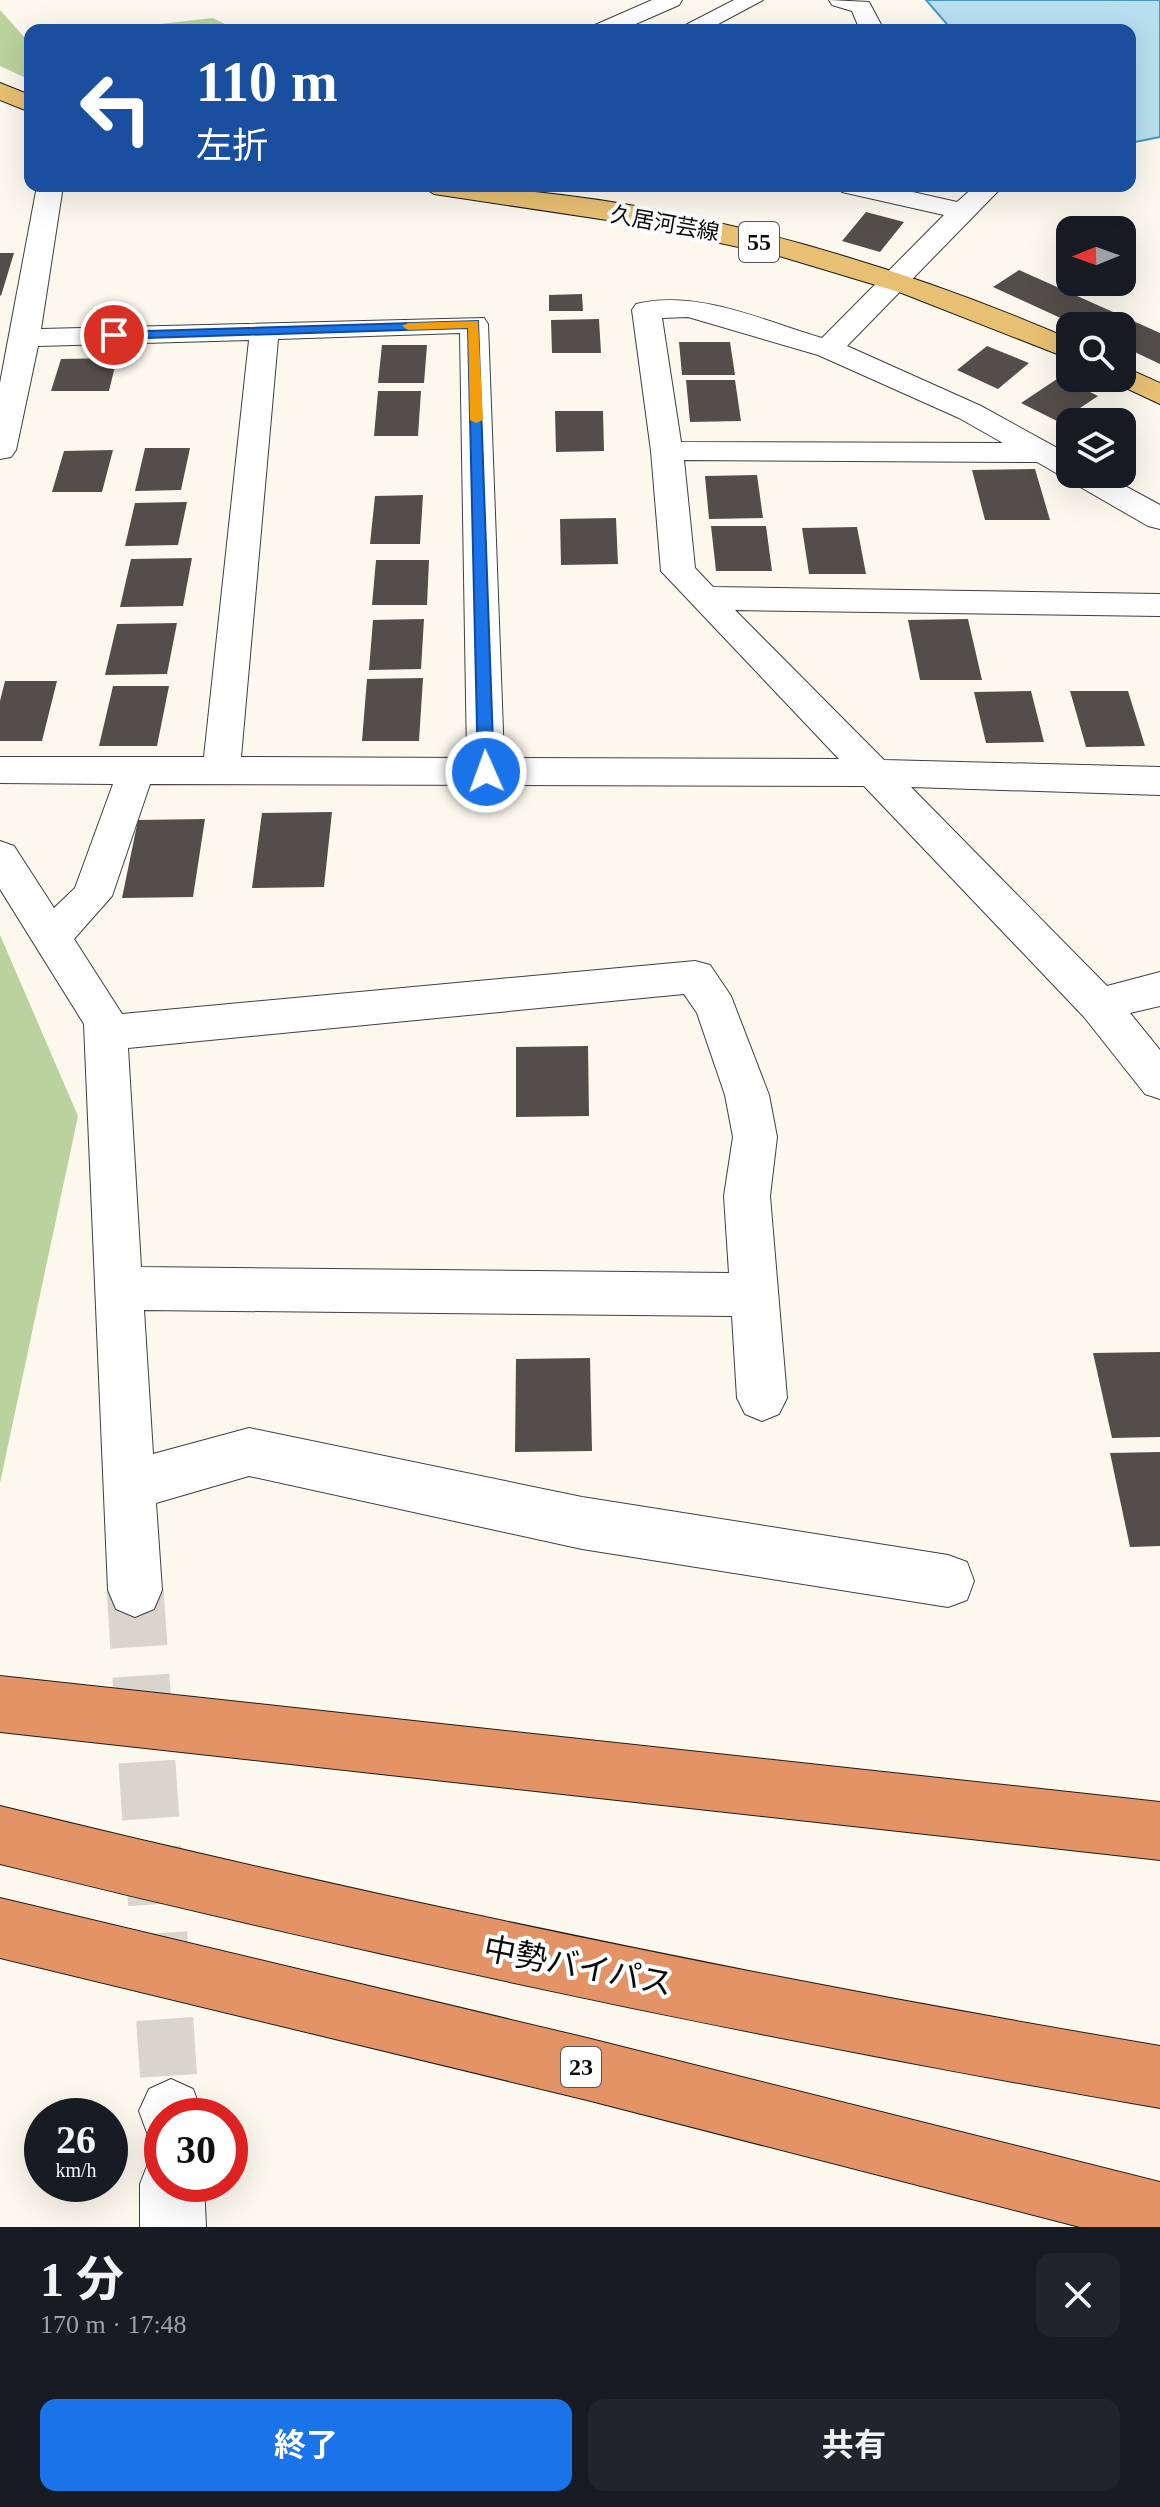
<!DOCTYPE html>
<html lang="ja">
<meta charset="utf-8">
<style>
:root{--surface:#171b24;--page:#20242c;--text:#f1f3f6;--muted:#9ea1a6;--accent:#1a73e8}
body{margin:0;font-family:"Times New Roman","Noto Sans JP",serif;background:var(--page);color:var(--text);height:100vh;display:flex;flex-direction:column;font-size:30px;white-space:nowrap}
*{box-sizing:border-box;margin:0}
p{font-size:26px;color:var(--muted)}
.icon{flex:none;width:44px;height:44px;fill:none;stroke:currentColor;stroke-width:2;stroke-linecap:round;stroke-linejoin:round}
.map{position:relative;height:2227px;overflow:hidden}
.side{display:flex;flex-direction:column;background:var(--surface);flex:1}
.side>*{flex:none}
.top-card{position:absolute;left:24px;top:24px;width:1112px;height:168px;border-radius:16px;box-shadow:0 8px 32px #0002;background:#1a4fa0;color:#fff;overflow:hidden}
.needle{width:52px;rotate:269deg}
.controls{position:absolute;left:1056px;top:216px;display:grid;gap:16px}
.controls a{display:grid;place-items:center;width:80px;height:80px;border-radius:16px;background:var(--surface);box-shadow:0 8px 32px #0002;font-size:40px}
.speed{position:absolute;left:24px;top:2098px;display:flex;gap:16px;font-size:40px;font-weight:700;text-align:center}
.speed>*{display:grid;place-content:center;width:104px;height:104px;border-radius:50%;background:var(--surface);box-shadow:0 8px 32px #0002;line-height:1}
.speed small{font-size:20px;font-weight:400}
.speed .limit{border:12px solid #d22;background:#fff;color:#111}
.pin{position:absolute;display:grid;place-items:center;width:68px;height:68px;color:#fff;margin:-34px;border:4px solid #fff;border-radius:50%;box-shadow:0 2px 8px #0007}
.me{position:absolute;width:88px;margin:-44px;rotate:358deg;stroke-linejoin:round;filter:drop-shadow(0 0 6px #0008)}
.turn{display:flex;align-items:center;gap:28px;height:168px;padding:0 40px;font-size:36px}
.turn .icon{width:104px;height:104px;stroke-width:2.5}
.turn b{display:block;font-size:56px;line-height:68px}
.round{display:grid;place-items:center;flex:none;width:84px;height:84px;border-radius:16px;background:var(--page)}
.head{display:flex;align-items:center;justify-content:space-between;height:136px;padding:0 40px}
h1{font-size:48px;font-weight:700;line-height:60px}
.primary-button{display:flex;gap:16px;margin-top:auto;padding:16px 40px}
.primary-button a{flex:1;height:92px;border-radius:16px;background:var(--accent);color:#fff;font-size:32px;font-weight:700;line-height:92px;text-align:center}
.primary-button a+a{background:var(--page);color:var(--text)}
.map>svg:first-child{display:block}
.forest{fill:#bad29d}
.water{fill:#b8dfee;stroke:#4899bd;stroke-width:2}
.building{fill:#544d4a}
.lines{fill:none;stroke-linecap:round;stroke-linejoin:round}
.minor-tunnel{stroke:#d9d5cc;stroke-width:57;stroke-dasharray:57 29;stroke-linecap:butt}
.minor-casing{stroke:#3f3f3f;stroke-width:2}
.major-casing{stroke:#1d1d1d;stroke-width:2}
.highway-casing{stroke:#1d1d1d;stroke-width:2}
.minor{fill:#fff;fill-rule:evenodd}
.major{fill:#e8c073;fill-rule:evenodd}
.highway{fill:#e39366;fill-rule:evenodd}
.route{fill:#1a73e8;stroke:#114b97;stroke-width:2}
.slow{fill:#f59e0b}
.labels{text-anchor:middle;stroke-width:8;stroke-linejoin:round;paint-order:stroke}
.far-street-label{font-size:22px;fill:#0c0c0c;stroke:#fff}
.shield{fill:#fff;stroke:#555;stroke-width:2}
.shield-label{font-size:24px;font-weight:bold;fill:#0c0c0c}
.near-street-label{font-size:32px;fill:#0c0c0c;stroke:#fff}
</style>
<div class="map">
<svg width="1160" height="2227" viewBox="0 0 1160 2227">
<rect width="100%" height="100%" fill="#fdf8ee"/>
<path class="forest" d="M 0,10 L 26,39 L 30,38 L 30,80 L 0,66 Z
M 213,18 L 237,30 L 107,30 Z
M 0,935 L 78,1116 L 0,1483 Z"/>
<path class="water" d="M 926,0 L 1160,0 L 1160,137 L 1130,143 L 1130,30 L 952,30 Z"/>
<path class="building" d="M 866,212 L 904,222 L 880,252 L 842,241 Z
M 0,253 L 14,253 L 1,296 L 0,295 Z
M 1019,270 L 1160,333 L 1160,364 L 1122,346 L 1122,326 L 1078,326 L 993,287 Z
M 582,294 L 583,311 L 549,311 L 549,295 Z
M 599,319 L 601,353 L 552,353 L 551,320 Z
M 679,342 L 730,342 L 735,375 L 682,375 Z
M 382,345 L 427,345 L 424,383 L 378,383 Z
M 987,346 L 1029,363 L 998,389 L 957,370 Z
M 117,358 L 109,391 L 51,391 L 61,359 Z
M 1060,377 L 1098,396 L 1059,422 L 1021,403 Z
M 686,380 L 735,380 L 741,421 L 690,422 Z
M 378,391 L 421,391 L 418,436 L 374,436 Z
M 555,411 L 603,411 L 604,451 L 556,452 Z
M 145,448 L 190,448 L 181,490 L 135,491 Z
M 113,450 L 102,492 L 52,492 L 64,451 Z
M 1035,469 L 1050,520 L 985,520 L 972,470 Z
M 757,475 L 763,518 L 709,519 L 705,476 Z
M 423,495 L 420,544 L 370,544 L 375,496 Z
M 187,502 L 178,545 L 125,546 L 135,503 Z
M 616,518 L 618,564 L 561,565 L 560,519 Z
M 711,526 L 766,526 L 772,571 L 716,571 Z
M 857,527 L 866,574 L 809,574 L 802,528 Z
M 192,558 L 183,606 L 120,607 L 131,559 Z
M 376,560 L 429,560 L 427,605 L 372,605 Z
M 424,619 L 421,669 L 369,670 L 373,620 Z
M 968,619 L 982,680 L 920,680 L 908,620 Z
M 177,623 L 167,674 L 105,675 L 117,624 Z
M 423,678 L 419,741 L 362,741 L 367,679 Z
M 5,681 L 57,681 L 42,741 L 0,741 L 0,701 Z
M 113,686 L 169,686 L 157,746 L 99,746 Z
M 1031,691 L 1044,742 L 986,743 L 974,692 Z
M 1070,691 L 1128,691 L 1145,746 L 1086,747 Z
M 332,812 L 324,887 L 252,888 L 262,813 Z
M 205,819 L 193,897 L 122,898 L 138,820 Z
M 588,1046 L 589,1116 L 516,1117 L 516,1047 Z
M 1160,1352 L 1160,1437 L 1112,1438 L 1093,1353 Z
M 590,1358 L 592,1451 L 515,1452 L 516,1359 Z
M 1160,1452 L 1160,1546 L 1130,1547 L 1110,1453 Z"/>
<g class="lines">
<path class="minor-tunnel" d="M 135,1590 L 171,2111"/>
<g class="minor-casing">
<path id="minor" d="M 652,0 L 682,0 L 679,5 L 622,30 L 591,30 L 595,25 Z
M 734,0 L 763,0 L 707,30 L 676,30 Z
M 829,0 L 869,2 L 884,30 L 860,30 L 852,11 L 832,5 Z
M 37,186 L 63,186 L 41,329 L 484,318 L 488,324 L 504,758 L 839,759 L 661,571 L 651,451 L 632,310 L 636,304 C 697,289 764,321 822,338 L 944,215 L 842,192 L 838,186 L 886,186 L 957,202 L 975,186 L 1003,186 L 847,346 L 981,406 L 1070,455 L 1070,474 L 1103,474 L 1160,505 L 1160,529 L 1148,526 L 1037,462 L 684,460 L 695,568 L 713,587 L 1160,594 L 1160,616 L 735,610 L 884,760 L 1160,767 L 1160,795 L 911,787 L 1107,986 L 1160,972 L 1160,1006 L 1130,1013 L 1160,1050 L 1160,1099 L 1145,1094 L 1084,1017 L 864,786 L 150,784 L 112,896 L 74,939 L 122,1014 L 695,961 L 710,965 L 731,996 L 769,1095 L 777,1137 L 770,1196 L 787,1398 L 779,1414 L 762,1421 L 745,1414 L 737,1398 L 732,1316 L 144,1310 L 153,1454 L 249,1428 L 582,1497 L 948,1555 L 967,1562 L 974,1581 L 967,1600 L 948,1607 L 582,1549 L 249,1476 L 156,1503 L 162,1590 L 154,1609 L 135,1617 L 116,1609 L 108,1590 L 84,1024 L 0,889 L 0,841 L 14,846 L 54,908 L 75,888 L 113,784 L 0,783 L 0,757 L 204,757 L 249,340 L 38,346 L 16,450 L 11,457 L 0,459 L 0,383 ZM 688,317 L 818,355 L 959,418 L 1003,443 L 681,442 L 662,318 ZM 460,333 L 467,758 L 241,757 L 278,339 ZM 684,994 L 697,1013 L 725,1095 L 733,1137 L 724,1196 L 729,1273 L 141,1267 L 128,1048 Z
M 171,2079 L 193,2089 L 203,2116 L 162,2116 L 162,2144 L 149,2138 L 139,2111 L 149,2089 Z
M 162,2156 L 162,2184 L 204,2184 L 206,2227 L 140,2227 L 140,2184 L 149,2161 Z"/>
</g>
<g class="major-casing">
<path id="major" d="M 0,83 L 30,95 L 30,112 L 0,100 Z
M 421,186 C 634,186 876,255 1070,339 L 1070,359 L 899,292 L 776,255 L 627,223 L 434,194 Z
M 1122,366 L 1160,383 L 1160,404 L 1111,381 L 1109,378 L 1122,378 Z"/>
</g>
<g class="highway-casing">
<path id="highway" d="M 0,1676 L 1160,1802 L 1160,1860 L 0,1732 Z
M 0,1806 C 384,1900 770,1980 1160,2046 L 1160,2108 C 770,2041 384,1959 0,1864 Z
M 0,1898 L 587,2038 L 1160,2182 L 1160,2227 L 1080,2227 L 587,2100 L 0,1958 Z"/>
</g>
<use href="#minor" class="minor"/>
<use href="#major" class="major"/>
<use href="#highway" class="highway"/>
</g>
<path class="route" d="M 478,321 L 494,772 L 486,777 L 478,772 L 468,328 L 114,339 L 108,335 L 114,332 Z"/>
<path class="slow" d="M 478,321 L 483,420 L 476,423 L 470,420 L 468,328 L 408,330 L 402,326 L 408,323 Z"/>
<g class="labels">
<g class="far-street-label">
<text transform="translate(665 223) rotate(10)" y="8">久居河芸線</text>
</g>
<g class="shield">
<rect x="739" y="222" width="40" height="40" rx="6"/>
<rect x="561" y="2047" width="40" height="40" rx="6"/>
</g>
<g class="shield-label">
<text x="759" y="250">55</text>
<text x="581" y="2075">23</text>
</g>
<g class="near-street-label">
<text transform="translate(578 1966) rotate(11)" y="11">中勢バイパス</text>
</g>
</g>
</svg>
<div class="controls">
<a><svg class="needle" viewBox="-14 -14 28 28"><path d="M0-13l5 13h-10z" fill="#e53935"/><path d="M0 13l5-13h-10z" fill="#9ea1a6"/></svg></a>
<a><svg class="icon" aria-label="search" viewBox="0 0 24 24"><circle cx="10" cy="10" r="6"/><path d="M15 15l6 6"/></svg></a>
<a><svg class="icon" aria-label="layers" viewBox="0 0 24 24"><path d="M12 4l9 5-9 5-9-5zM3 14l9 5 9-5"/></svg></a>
</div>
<div class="speed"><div>26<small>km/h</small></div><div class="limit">30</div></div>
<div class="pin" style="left:114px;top:335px;background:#d93025"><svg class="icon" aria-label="arrive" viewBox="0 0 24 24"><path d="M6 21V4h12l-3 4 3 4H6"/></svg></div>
<svg class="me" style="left:486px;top:772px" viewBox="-20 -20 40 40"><circle r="17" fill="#1a73e8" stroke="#fff" stroke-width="3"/><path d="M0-11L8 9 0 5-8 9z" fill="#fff"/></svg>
<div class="top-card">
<div class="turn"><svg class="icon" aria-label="left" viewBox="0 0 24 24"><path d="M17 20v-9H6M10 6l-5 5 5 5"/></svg><div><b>110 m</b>左折</div></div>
</div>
</div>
<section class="side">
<div class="head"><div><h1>1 分</h1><p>170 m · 17:48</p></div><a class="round"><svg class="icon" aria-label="close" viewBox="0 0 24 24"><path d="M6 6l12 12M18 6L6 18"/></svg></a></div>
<div class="primary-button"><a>終了</a><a>共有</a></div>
</section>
